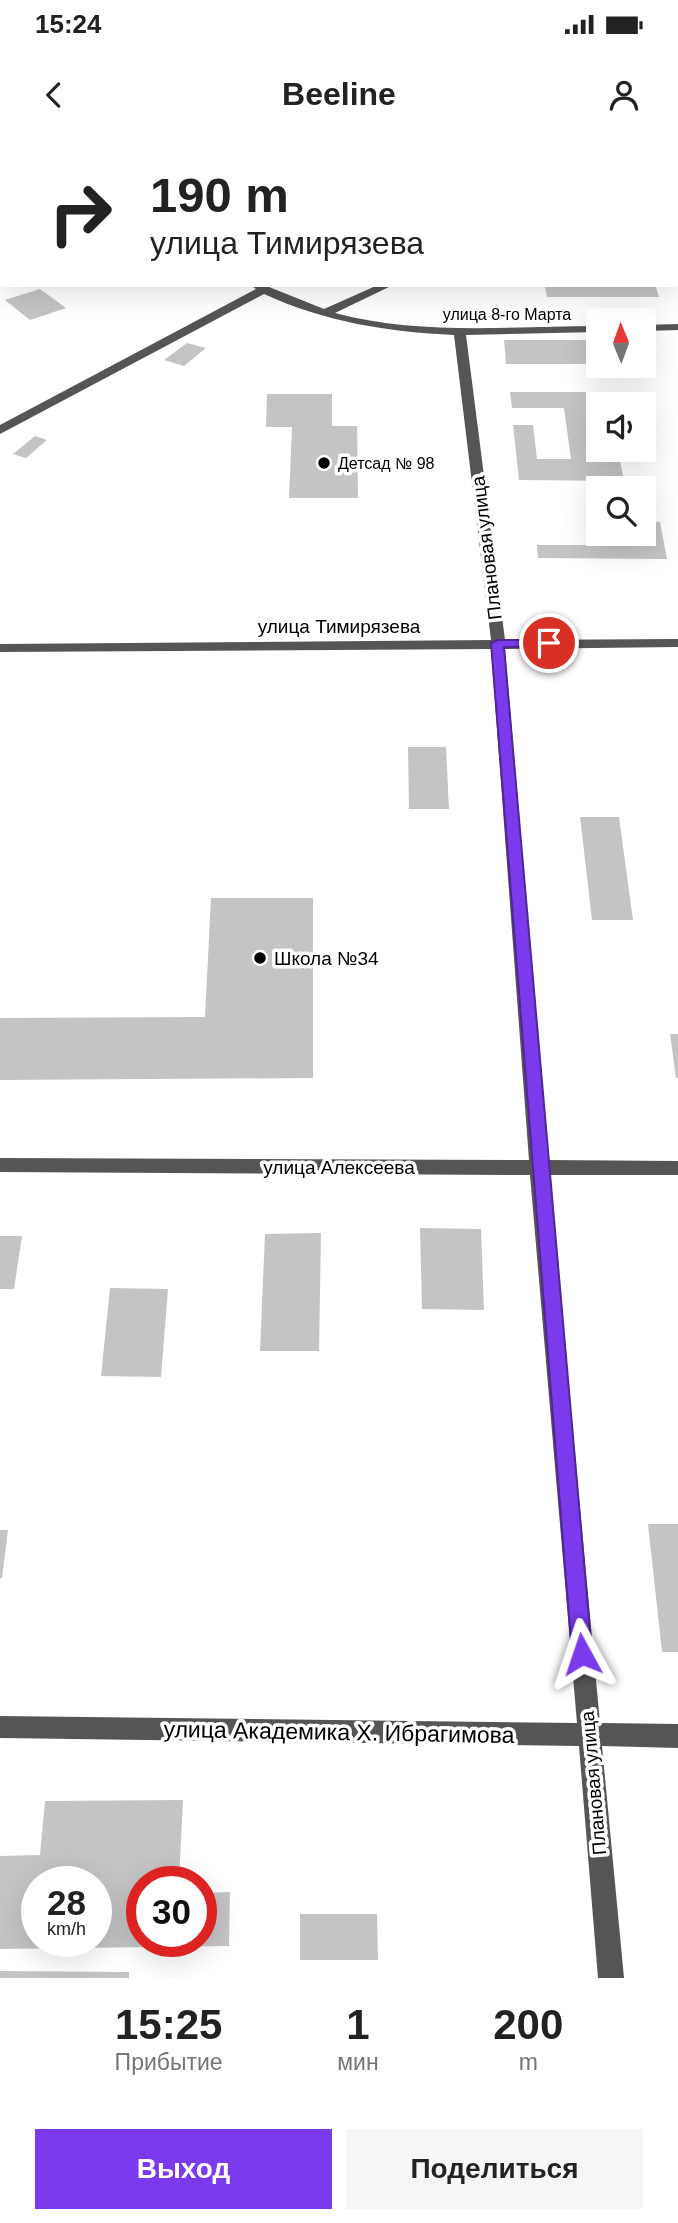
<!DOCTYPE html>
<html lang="ru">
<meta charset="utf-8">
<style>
:root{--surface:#fff;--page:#f6f6f6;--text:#222;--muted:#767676;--accent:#7c3aed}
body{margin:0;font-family:Helvetica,sans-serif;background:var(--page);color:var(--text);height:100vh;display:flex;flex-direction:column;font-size:26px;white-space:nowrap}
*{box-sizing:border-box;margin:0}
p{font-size:23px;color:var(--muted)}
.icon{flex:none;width:38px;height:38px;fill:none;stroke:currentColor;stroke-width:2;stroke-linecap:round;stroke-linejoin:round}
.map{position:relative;height:1838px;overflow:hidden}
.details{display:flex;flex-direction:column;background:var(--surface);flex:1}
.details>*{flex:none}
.hud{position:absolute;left:0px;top:0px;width:679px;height:147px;box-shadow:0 7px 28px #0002;background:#fff;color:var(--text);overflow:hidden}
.needle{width:46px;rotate:359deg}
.controls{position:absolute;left:586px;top:168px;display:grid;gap:14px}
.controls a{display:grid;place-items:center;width:70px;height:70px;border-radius:0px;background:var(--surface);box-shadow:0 7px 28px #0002;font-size:35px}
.speed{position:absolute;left:21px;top:1726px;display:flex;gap:14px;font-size:35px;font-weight:700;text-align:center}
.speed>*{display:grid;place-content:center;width:91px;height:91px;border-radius:50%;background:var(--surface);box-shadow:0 7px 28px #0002;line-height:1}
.speed small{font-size:18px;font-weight:400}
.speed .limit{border:10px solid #d22;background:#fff;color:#111}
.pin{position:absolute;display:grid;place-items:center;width:60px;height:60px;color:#fff;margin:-30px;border:4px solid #fff;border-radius:50%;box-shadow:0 2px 7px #0007}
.me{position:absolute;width:77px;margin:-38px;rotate:355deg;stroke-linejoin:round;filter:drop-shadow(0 0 5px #0008)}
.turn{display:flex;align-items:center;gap:24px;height:147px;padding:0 35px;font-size:32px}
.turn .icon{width:91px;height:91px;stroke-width:2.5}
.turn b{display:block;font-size:49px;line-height:60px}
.eta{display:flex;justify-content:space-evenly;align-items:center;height:119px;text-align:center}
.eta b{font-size:42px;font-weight:600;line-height:49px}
.cta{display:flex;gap:14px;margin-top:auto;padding:14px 35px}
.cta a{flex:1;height:80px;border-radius:0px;background:var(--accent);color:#fff;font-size:28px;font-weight:600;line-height:80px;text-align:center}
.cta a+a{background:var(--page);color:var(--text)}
.status{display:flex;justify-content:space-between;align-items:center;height:49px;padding:0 35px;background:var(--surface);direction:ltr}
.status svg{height:19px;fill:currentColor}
header{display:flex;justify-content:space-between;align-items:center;height:91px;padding:0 35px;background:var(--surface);font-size:32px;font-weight:600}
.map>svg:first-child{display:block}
.building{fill:#c4c4c4;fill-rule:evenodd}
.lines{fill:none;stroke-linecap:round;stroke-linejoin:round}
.minor{fill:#555;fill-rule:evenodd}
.route{fill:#7c3aed;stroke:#51269a;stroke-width:2}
.poi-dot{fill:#000;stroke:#fff;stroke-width:2.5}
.labels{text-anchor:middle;stroke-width:7;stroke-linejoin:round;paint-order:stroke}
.far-street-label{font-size:16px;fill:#000;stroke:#fff}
.far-poi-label{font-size:16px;fill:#000;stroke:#fff;text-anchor:start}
.street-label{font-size:19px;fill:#000;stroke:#fff}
.poi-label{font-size:19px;fill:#000;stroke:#fff;text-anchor:start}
.near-street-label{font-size:23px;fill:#000;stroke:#fff}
</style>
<div class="status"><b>15:24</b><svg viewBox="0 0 49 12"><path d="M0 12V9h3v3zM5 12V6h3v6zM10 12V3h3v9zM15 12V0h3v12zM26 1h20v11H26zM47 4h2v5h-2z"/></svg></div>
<header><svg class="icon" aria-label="back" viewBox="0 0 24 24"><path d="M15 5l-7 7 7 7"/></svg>Beeline<svg class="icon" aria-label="person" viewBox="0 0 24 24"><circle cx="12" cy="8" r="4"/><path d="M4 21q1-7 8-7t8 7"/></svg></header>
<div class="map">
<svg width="678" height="1838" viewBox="0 0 678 1838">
<rect width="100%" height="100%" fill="#fff"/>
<path class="building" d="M 545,147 L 656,147 L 659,157 L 547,157 Z
M 40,149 L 66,168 L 30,180 L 5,160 Z
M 504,200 L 598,200 L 598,224 L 506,224 Z
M 187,203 L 206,208 L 184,226 L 164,220 Z
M 510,252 L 609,252 L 611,264 L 598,264 L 598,310 L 618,310 L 624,341 L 519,340 L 513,285 L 533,285 L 537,319 L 571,319 L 564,268 L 512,268 Z
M 267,254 L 332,254 L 332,286 L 357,286 L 358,358 L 289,358 L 292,287 L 266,287 Z
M 35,296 L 47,300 L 26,318 L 13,314 Z
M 594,381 L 598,381 L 598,394 L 644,394 L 644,381 L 660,382 L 667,419 L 538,418 L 537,405 L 598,405 Z
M 408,607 L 446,607 L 449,669 L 409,669 Z
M 580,677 L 619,677 L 633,780 L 592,780 Z
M 211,758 L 313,758 L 313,938 L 0,940 L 0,878 L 205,877 Z
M 670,894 L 678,894 L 678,938 L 676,938 Z
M 420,1088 L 481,1089 L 484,1170 L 422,1169 Z
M 321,1093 L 319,1211 L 260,1211 L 265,1094 Z
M 0,1096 L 22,1096 L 14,1149 L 0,1149 Z
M 110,1148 L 168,1149 L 161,1237 L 101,1236 Z
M 648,1384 L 678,1384 L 678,1512 L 662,1512 Z
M 0,1390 L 8,1390 L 2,1438 L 0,1438 Z
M 183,1660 L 179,1741 L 142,1741 L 142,1801 L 201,1801 L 201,1753 L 230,1752 L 229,1806 L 0,1809 L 0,1716 L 40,1715 L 45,1661 ZM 37,1741 L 96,1741 L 96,1801 L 37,1801 Z
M 300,1774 L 377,1774 L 378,1820 L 300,1820 Z
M 0,1831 L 129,1832 L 129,1838 L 0,1838 Z"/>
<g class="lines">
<path class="minor" d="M 4,0 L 16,0 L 3,2 Z
M 381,0 L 393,0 L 394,2 L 382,2 Z
M 678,13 L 678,20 L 677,20 L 677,13 Z
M 250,145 L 264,145 L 324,169 L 378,145 L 393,145 L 335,173 C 421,196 511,186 598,186 L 598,192 L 466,195 L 505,500 L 678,499 L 678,507 L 505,509 L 548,1020 L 678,1021 L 678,1035 L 549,1035 L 600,1583 L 678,1584 L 678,1608 L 602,1606 L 624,1838 L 598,1838 L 579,1606 L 0,1598 L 0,1576 L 577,1583 L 530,1035 L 0,1032 L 0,1018 L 529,1020 L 491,509 L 0,512 L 0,504 L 491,500 L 454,195 C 388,192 325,182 264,154 L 0,294 L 0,285 L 256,149 Z
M 678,184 L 678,190 L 644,191 L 644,185 Z"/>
</g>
<path class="route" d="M 549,500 L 556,503 L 554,506 L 504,507 L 592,1514 L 589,1521 L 582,1524 L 575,1521 L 572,1514 L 491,503 L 498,500 Z"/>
<g class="poi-dot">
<circle cx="324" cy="323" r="7"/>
<circle cx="260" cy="818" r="7"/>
</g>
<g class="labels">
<g class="far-street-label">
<text x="507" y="180">улица 8-го Марта</text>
</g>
<g class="far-poi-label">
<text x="338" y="329">Детсад № 98</text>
</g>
<g class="street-label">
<text transform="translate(486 408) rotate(-97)" y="7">Плановая улица</text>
<text x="339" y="493">улица Тимирязева</text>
<text x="339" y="1034">улица Алексеева</text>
<text transform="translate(593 1643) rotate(-95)" y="7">Плановая улица</text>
</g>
<g class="poi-label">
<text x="274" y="825">Школа №34</text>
</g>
<g class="near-street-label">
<text transform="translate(339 1592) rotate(1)" y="8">улица Академика Х. Ибрагимова</text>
</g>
</g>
</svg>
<div class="controls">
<a><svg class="needle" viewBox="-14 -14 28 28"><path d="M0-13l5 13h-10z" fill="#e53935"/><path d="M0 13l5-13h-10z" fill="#767676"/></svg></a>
<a><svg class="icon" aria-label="sound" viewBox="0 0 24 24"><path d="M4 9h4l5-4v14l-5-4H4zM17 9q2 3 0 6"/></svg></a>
<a><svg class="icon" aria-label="search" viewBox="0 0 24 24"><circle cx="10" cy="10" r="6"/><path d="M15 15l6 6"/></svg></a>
</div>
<div class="speed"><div>28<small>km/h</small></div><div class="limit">30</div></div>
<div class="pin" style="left:549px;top:503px;background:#d93025"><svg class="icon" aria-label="arrive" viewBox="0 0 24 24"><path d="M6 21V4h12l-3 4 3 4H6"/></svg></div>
<svg class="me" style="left:582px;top:1514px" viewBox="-20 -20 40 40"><path d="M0-17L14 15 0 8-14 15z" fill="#7c3aed" stroke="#fff" stroke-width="4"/></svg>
<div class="hud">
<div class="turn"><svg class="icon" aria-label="right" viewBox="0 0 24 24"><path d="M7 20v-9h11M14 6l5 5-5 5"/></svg><div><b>190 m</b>улица Тимирязева</div></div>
</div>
</div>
<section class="details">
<div class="eta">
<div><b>15:25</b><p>Прибытие</p></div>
<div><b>1</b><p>мин</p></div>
<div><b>200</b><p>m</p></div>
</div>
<div class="cta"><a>Выход</a><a>Поделиться</a></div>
</section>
